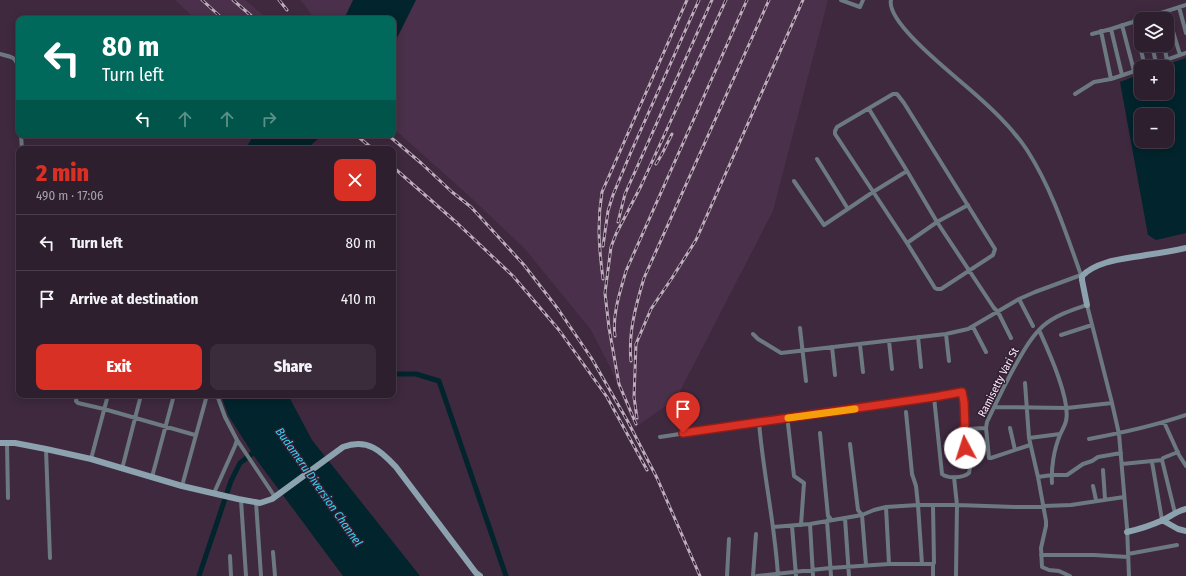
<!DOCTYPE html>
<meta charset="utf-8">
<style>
:root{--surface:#2e1f2e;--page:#3a2c3a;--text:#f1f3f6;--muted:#a7a2aa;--line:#493d4a;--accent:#d93025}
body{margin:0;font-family:"Fira Sans Condensed",sans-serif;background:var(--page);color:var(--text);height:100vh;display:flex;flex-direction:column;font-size:15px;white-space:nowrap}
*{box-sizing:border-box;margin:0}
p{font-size:13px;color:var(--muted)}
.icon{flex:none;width:22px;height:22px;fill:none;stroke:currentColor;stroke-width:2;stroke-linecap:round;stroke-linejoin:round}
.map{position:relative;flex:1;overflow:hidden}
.sheet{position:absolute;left:16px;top:146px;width:380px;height:252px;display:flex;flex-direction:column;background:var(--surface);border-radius:8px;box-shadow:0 2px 10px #0003,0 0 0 1px var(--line)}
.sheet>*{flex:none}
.top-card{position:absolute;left:16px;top:16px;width:380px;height:122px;border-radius:8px;box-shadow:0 2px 10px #0003,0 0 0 1px var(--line);background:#00695c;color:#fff;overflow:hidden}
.tools{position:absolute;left:1134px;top:12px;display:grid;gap:8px}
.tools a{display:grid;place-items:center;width:40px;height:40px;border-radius:8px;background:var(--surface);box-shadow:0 2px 10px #0003,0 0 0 1px var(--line);font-size:20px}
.pin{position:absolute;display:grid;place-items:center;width:34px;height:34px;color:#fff;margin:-41px -17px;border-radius:50% 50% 50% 0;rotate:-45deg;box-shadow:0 0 4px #0007}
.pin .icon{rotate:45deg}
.me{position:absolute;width:44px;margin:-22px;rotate:355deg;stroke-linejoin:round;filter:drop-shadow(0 0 3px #0008)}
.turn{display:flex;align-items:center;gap:14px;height:84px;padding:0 20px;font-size:18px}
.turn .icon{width:52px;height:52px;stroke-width:2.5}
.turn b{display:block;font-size:28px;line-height:34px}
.lanes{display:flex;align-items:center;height:38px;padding:0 20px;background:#0003;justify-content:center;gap:20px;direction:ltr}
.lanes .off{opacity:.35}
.round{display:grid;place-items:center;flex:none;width:42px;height:42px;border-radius:8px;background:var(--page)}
.overview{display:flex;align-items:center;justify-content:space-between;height:68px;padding:0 20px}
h1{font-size:24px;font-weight:800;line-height:30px;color:var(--accent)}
.action{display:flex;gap:8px;margin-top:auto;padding:8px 20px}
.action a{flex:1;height:46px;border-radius:8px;background:var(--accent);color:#fff;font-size:16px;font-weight:800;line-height:46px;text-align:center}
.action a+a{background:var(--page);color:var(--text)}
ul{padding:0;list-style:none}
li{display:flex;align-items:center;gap:12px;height:56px;padding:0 20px;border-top:1px solid var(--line)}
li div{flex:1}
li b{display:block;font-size:15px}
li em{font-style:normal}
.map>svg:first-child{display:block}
.built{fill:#4a304a}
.water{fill:#02242c;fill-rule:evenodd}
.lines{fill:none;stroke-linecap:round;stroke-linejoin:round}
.canal{stroke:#02242c;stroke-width:5}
.street{stroke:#6c7981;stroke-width:4}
.secondary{stroke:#8ca2af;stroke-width:6}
.rail-casing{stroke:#beaebd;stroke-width:3}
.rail{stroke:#331f33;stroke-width:1.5;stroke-dasharray:4.5;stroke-linecap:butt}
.route-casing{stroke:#8d1f18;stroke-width:10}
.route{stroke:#d93025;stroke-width:7}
.slow{stroke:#f59e0b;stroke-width:7}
.labels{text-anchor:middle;stroke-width:3;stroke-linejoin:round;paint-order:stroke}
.street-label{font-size:11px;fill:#fbedfa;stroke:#331f33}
.water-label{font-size:12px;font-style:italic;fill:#33d4f4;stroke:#331f33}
</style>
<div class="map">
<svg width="1186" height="576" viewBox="0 0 1186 576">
<rect width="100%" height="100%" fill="#3e293e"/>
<path class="built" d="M 175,0 L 245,0 L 268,19 L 195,19 Z
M 300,0 L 828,0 L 773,211 L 676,399 L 634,428 L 611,369 L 591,330 L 525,249 L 467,194 L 393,128 L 393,19 L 314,19 L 304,4 Z"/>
<path class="water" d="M 353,0 L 416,0 L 393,46 L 393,19 L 344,19 Z
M 1186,58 L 1186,233 L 1156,240 L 1148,235 L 1120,82 L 1141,74 L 1141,93 L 1167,93 L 1167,67 L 1160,67 ZM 1141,115 L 1167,115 L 1167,141 L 1141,141 Z
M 254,135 L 322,135 L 307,149 L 245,149 Z
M 221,395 L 288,395 L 312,440 L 420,576 L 343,576 L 256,459 L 228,415 Z"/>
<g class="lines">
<path class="canal" d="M 393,374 L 416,374 L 439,381 L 506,576
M 199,576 L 231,481 L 240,463 L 257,450"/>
<path class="street" d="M 841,0 L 860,7 L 863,0
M 891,0 C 886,22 950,72 967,87 C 989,106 1011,126 1027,150 C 1052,189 1066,233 1081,275 L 1082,276
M 1179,7 L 1186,33
M 1167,11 L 1180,55
M 1134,21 L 1145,67
M 1122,25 L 1134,71
M 1111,29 L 1122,75
M 1101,31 L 1111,79
M 1092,34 L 1111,29 L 1186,5
M 1152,45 L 1156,63
M 1164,45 L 1167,60
M 0,54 C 4,55 9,56 13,58 C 21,64 19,81 19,90
M 1146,67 L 1186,53
M 893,94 L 897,94 L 904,103 L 995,249 L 993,255 L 941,289 L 937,289 L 935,288 L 907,243 L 835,134 L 835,131 L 837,127 Z
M 1075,94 L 1094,82 L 1111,79 L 1141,69
M 869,109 L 907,171 L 937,222 L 994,308 L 998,312 L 1011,338
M 21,135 L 22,149
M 817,159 L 848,209
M 794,181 L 824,225 L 873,192 L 907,171
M 907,243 L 937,222 L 968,205
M 1019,299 L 1033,326
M 973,327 L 986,352
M 800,328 L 806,381
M 1039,330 C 1048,350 1071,400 1066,421 C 1065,426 1062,430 1060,435 C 1054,449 1051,468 1052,483
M 753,334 L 758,339 L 781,353 L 946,334 L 968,329 L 1019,299 L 1035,292 L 1081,275
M 946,334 L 949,361
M 1061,335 L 1092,325
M 918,337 L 921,367
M 889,341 L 892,369
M 860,345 L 863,372
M 832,347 L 835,375
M 1025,383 L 1029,438 L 1038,477 L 1046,521 L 1046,526 L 1041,548 L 1042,567 L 1049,570 L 1059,571 L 1070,576
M 77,395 L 76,401 L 78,403 L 104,409 L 195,435
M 217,395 L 225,417 L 237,440 L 275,497
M 934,397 L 942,474 C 948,479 963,478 969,473 C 971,465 970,455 964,450 L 965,448 C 963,438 960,435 965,426
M 994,407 L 1067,408 L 1112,403
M 906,412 L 912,474 L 916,486 L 918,505 L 922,564
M 1164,422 L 1179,455 L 1186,466
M 788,424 L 794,476 L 804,483 L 801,525
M 1010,428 L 1015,450
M 820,433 L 828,516 L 830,518 L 827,521 L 831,576
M 660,437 L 759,422
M 1029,438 L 1060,434
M 1089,439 C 1122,433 1154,426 1186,415
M 7,443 L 8,498
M 850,444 L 858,510 L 862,515 L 866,565
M 1030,445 L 991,458 L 989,458 L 986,428 L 987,422 C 996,403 1005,384 1015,366 C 1023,352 1031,337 1043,326 C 1056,315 1072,310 1087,305 L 1112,403 L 1119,434 L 1127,527 L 1129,576
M 46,449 L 50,558
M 91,459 L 108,395
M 1162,460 L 1175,513
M 1152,462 L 1162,520
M 1122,464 L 1162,460 L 1163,458 L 1178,452
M 122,469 L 141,395
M 1103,470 L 1105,499
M 152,477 L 174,395
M 954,477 L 957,505 L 956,576
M 1038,477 L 1052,475 L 1067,475 L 1083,464 L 1092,461 L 1098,457 L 1121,453
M 182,486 L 207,395
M 1093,486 L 1096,500
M 214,493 L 235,446 L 237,440
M 241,500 L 246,576
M 256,502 L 261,576
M 845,518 L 849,576
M 810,524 L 813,576
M 792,526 L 796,576
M 773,527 L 810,524 L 862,515 L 874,510 L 886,507 L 918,505 L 957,505 L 1015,507 L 1071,505 L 1124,497
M 273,552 L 275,576
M 1128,554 L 1177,545
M 1041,555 L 1094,555 L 1128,557
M 230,556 L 231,576
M 889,564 L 933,564 L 934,563 L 933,506
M 933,564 L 933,576
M 727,576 L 729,539
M 753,576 L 756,534
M 757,576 L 830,568 L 889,564 L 886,507
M 778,576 C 775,524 763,473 759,422 L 934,397 L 962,392 L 966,429 L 986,428"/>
<path class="secondary" d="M 1087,305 L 1082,280 L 1082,276 C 1098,260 1125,259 1146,255 C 1160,253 1173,251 1186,248
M 0,443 L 15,443 L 46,449 L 91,459 L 182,486 L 238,499 L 260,503 L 272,499 L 343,447 C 368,438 381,451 396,467 L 476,573 L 480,576
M 1162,520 L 1178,529 L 1186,531
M 1127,532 C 1140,529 1152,525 1163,520 C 1171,516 1177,511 1186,509"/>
<g class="rail-casing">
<path id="rail" d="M 202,0 L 223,19
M 233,0 L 255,19
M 279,0 L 287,10
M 356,135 L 373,149
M 388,135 L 421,163 L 452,192 L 471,207 L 524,265 L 558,309 L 592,359 L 627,420 L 657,478 L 700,576
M 656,164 L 662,154 L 672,134
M 393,167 L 457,223 L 513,276 L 559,330 L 607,397 L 647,470
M 618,222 L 625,194 L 712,0
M 603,246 L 608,211 L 613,195 L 631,152 L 699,0
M 603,279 C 599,248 597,223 602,192 L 687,0
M 615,336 C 612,315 620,292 626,271 L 747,0
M 631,361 C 628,333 636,305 644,278 L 769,0
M 637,418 L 634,397 L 636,344 L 651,309 L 672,278 L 696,240 L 803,0
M 636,424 L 619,384 L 609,328 L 605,293 L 611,247 L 616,234 L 641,186 L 726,0"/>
</g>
<use href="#rail" class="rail"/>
</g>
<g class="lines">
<g class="route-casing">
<path id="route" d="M 683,433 L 934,397 L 962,392 L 964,402 L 965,426 L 961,432 L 962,435 L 965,448"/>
</g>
<use href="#route" class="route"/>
<path class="slow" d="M 788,418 L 855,409"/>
</g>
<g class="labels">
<g class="street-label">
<text transform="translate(998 382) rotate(-63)" y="4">Ramisetty Vari St</text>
</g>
<g class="water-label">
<text transform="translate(319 487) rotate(55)" y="4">Budameru Diversion Channel</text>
</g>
</g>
</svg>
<div class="tools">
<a><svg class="icon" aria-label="layers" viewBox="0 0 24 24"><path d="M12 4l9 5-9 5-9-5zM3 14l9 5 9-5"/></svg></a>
<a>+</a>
<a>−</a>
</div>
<div class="pin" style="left:683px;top:433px;background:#d93025"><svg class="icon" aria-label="arrive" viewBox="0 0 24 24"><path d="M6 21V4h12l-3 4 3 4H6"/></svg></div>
<svg class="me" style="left:965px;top:448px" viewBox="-20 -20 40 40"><circle r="19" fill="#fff"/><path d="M0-13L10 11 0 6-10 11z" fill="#d93025"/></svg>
<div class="top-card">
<div class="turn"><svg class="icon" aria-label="left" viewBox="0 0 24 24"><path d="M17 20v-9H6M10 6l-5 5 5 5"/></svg><div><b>80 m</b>Turn left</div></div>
<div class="lanes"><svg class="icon" aria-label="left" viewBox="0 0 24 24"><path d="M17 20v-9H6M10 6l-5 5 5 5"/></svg><svg class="icon off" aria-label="ahead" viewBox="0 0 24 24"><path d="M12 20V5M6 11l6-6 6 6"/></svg><svg class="icon off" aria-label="ahead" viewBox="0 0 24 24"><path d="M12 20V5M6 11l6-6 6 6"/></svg><svg class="icon off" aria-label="right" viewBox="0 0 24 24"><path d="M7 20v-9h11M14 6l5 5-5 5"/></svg></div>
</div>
<section class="sheet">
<div class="overview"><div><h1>2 min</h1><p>490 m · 17:06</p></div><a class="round" style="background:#d93025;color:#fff"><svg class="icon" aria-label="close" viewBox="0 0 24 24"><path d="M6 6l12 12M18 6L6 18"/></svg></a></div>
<ul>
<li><svg class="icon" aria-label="left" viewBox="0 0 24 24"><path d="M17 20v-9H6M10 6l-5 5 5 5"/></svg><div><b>Turn left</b></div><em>80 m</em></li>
<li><svg class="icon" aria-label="arrive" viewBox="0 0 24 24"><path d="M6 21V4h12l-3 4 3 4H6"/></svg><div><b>Arrive at destination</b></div><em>410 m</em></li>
</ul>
<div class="action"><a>Exit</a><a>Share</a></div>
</section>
</div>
